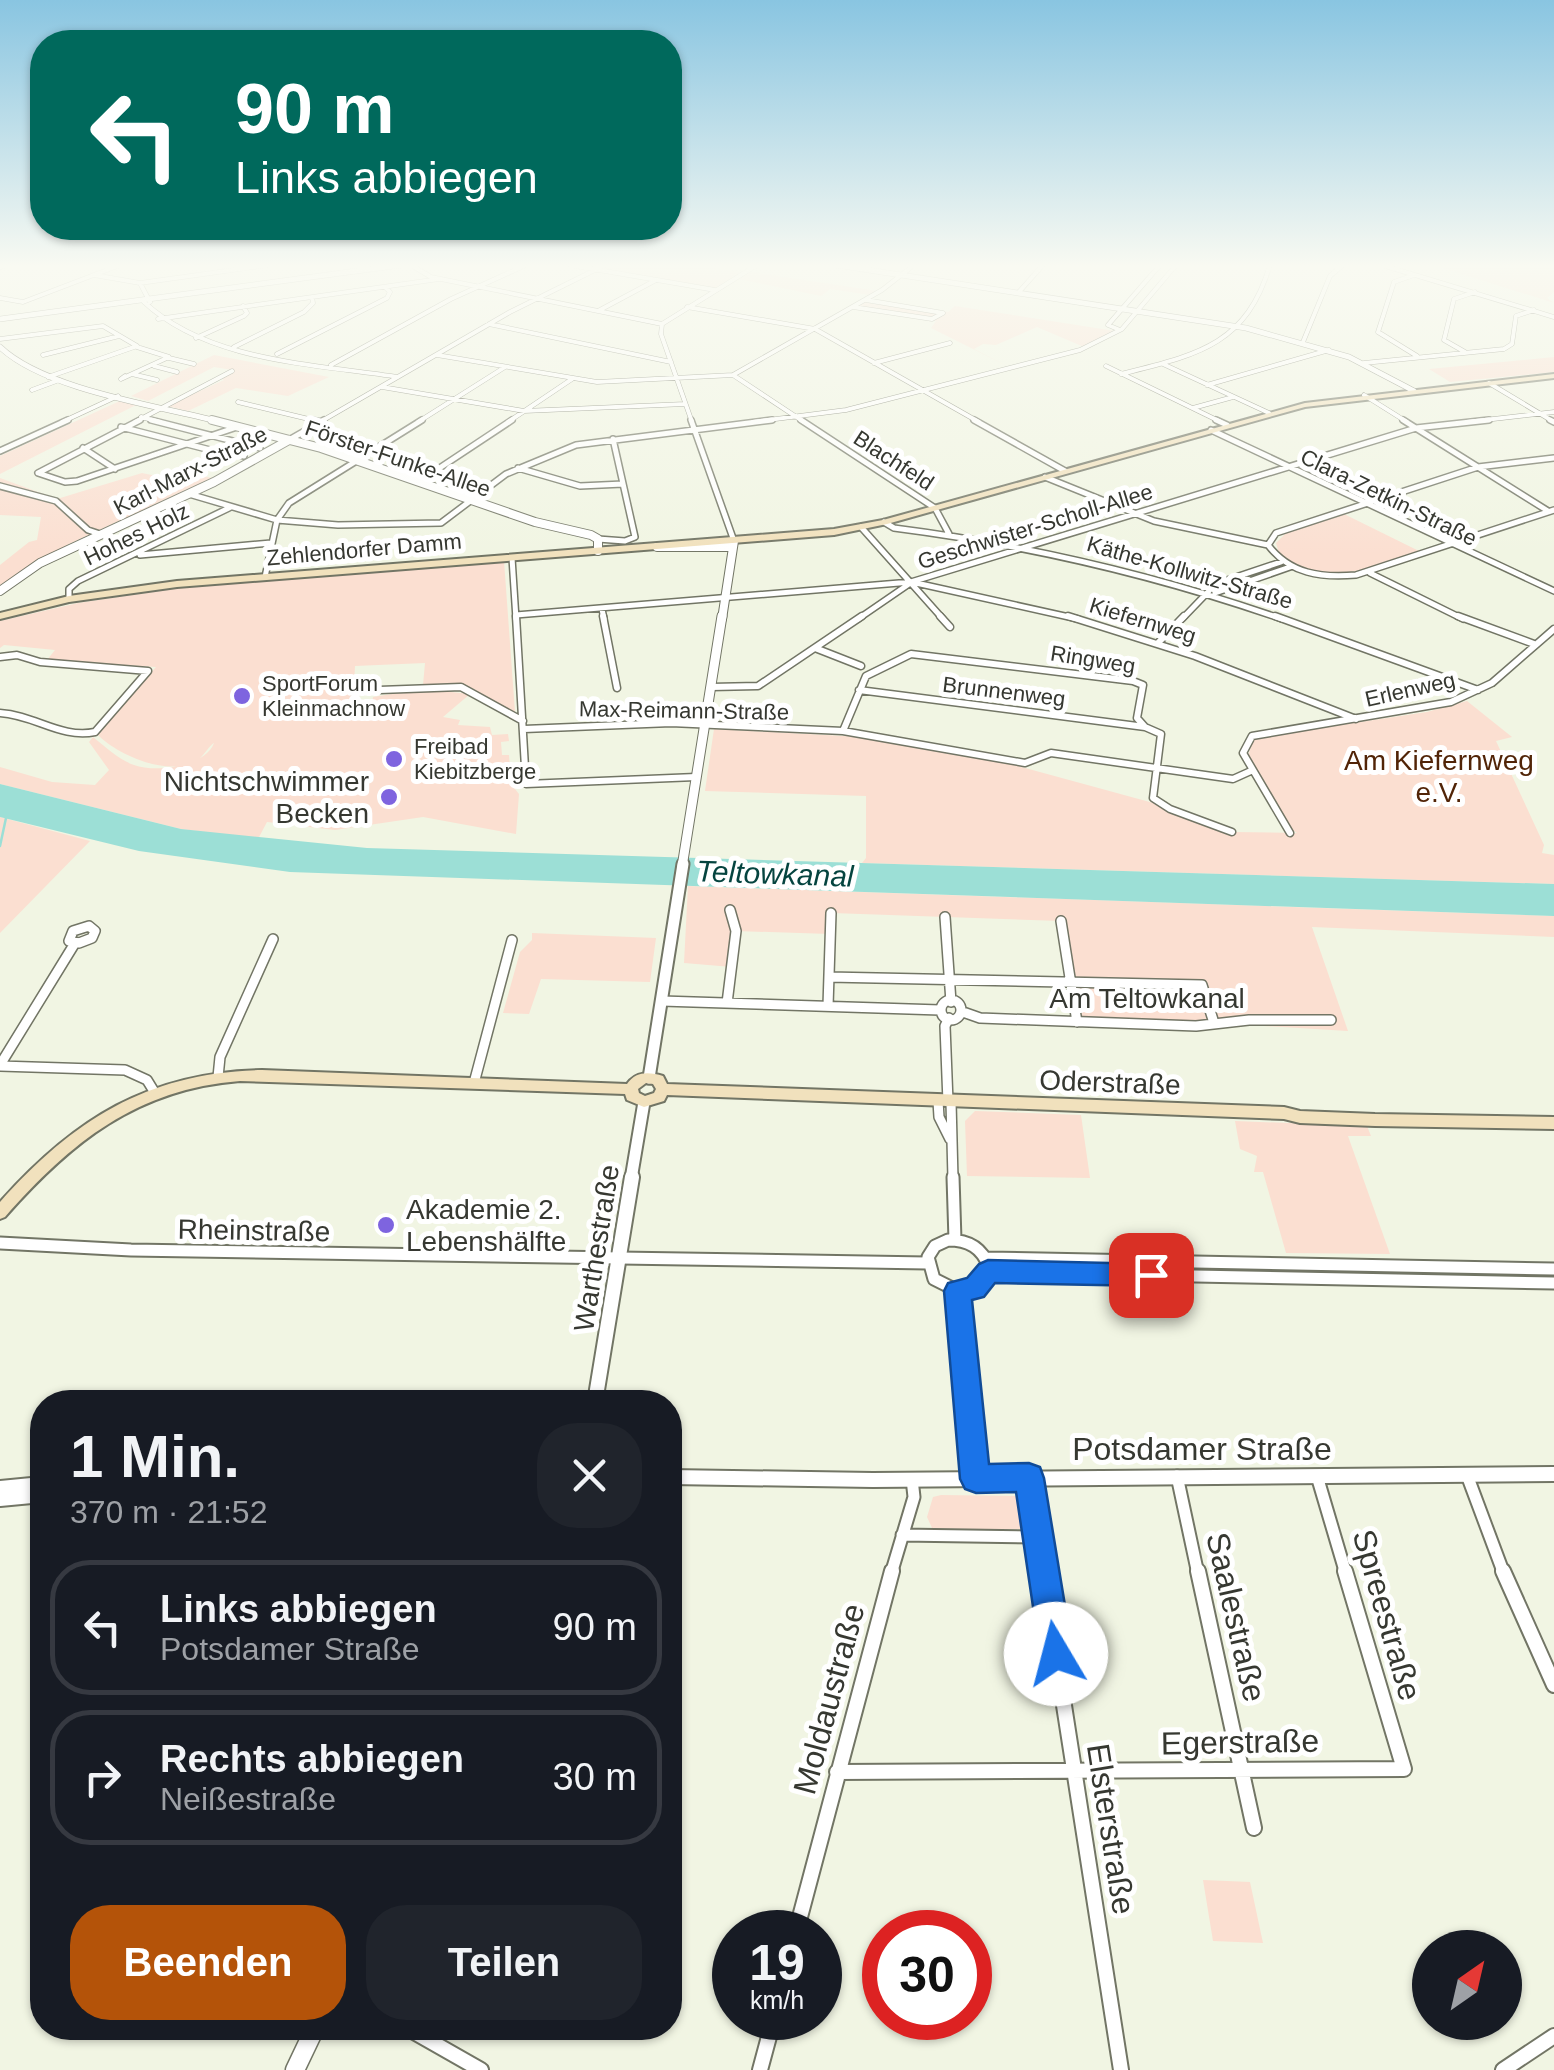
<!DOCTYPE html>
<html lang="de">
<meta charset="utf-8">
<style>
:root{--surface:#171b24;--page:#20242c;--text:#f1f3f6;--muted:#9ea1a6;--line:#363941;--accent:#b45309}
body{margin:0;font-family:Helvetica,sans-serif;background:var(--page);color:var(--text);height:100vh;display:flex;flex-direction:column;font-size:38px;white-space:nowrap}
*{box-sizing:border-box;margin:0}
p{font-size:32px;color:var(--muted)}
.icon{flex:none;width:55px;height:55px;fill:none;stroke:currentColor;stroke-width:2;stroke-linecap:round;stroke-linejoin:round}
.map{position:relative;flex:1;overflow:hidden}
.drawer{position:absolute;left:30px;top:1390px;width:652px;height:650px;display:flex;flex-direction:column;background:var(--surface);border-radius:40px;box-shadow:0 2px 8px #0004}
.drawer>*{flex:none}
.banner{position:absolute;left:30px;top:30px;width:652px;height:210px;border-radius:40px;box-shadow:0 2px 8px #0004;background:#00695c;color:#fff;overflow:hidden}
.needle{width:65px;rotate:34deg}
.tools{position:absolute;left:1412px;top:1930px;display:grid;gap:20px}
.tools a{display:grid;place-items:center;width:110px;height:110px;border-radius:50%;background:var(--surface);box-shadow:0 2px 8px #0004;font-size:50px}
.speed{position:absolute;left:712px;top:1910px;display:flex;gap:20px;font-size:50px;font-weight:700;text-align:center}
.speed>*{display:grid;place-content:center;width:130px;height:130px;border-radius:50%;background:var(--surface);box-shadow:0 2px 8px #0004;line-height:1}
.speed small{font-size:25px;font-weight:400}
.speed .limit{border:15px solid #d22;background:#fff;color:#111}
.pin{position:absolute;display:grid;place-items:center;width:85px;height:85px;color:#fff;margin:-42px;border-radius:20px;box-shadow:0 5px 15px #0006}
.me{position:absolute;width:110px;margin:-55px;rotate:352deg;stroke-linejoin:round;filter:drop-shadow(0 0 8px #0008)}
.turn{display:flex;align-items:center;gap:35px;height:210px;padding:0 40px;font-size:45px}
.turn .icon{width:130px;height:130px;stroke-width:2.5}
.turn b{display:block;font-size:70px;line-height:85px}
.round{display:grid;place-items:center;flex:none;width:105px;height:105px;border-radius:40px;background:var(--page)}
.overview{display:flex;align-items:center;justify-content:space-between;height:170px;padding:0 40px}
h1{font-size:60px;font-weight:600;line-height:75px}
.action{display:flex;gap:20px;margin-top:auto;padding:20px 40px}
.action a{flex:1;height:115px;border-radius:40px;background:var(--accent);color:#fff;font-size:40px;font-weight:600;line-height:115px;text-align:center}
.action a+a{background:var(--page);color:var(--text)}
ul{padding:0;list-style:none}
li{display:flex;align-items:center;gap:30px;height:135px;margin:0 20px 15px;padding:0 20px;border:5px solid var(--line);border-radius:40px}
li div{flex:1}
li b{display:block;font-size:38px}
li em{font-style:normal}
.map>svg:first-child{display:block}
.green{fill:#fbdfd1}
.water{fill:#9cdfd6}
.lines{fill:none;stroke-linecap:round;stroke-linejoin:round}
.stream{stroke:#9cdfd6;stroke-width:2.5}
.minor-far5-casing{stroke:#727565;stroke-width:5}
.minor-far4-casing{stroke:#727565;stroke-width:8}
.minor-far3-casing{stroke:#727565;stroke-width:9}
.minor-far2-casing{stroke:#727565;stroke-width:12}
.minor-far1-casing{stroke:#727565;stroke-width:15}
.minor-casing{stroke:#727565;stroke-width:18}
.tertiary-far5-casing{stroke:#727565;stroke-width:6}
.tertiary-far4-casing{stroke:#727565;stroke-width:10}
.tertiary-far3-casing{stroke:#727565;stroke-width:11}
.tertiary-far2-casing{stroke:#727565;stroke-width:15}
.tertiary-far1-casing{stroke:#727565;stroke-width:18}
.tertiary-casing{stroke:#727565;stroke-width:21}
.secondary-casing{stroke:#727565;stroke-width:4}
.minor-far5{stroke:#fff;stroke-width:4}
.minor-far4{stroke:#fff;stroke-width:5}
.minor-far3{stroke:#fff;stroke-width:6}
.minor-far2{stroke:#fff;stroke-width:9}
.minor-far1{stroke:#fff;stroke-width:11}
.minor{stroke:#fff;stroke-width:14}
.tertiary-far5{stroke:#fff;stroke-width:5}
.tertiary-far4{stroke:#fff;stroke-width:8}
.tertiary-far3{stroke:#fff;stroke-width:9}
.tertiary-far2{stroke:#fff;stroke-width:11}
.tertiary-far1{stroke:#fff;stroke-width:14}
.tertiary{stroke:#fff;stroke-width:18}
.secondary{fill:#f1e1bd;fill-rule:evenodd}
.route{fill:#1a73e8;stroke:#114b97;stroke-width:2.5}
.poi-dot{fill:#7e64df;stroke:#fff;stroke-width:4}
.labels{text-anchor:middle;stroke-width:10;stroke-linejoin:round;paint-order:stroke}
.far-street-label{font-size:22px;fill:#363831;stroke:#fff}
.far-poi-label{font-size:22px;fill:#363831;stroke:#fff;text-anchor:start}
.park-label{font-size:28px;fill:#512407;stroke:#fff}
.poi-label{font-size:28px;fill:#363831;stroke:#fff;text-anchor:end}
.street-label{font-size:28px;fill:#363831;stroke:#fff}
.water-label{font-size:30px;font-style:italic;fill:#05443f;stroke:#fff}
.near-street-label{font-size:32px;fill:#363831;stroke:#fff}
</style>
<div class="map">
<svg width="1554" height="2070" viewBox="0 0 1554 2070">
<rect width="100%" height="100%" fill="#f1f5e3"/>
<path class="green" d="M 610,265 L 693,265 L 741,272 L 714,289 L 601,269 Z
M 1433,265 L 1554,265 L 1554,292 L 1547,298 L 1554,303 Z
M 750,272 L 878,291 L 870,295 L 830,289 L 821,296 L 739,279 Z
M 871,299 L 948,312 L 955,306 L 1115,331 L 1084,347 L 1037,327 L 996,345 L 983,344 L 974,349 L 1011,368 L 931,328 L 936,321 L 855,308 Z
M 214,355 L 329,377 L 288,396 L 236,388 L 188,411 L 167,406 L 224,380 L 220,378 L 232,370 L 214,367 L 148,401 L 131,396 Z
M 1554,357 L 1554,372 L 1450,382 L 1429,369 Z
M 122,400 L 138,404 L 0,474 L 0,456 Z
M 142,473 L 176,480 L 190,473 L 212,478 L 69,544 L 0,585 L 0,565 L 29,542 L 37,540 L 41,517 L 0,515 L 0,478 L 57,499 Z
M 1344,514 L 1419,551 C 1374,567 1320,591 1279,553 L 1276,543 L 1286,533 Z
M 504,561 L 515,712 L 509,713 L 474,689 L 447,684 L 423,685 L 425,663 L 355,666 L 353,704 L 372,704 L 373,697 L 423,689 L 470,694 L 443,717 L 460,720 L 458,725 L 490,727 L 492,735 L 508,734 L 509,741 L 501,742 L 502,755 L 509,755 L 511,784 L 519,794 L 516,834 L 423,817 L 335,830 L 267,822 L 258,839 L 181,829 L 0,784 L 0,767 L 52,782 L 95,785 L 109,770 L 89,742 L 93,737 C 106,747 119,760 134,765 C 156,773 205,767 214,743 C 209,746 205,754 199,759 C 171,779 117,755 97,734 L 156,667 L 47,660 L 55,650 L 4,645 L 0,648 L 0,621 L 78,603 L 180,588 Z
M 1467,701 L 1512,737 L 1496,741 L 1544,845 L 1542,853 L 1554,855 L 1554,884 L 862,863 L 866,858 L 866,796 L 705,791 L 714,729 L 862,737 L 996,760 L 1157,804 L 1232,832 L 1297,833 L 1289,828 L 1248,756 L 1254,738 L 1427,712 Z
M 0,817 L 90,841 L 0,933 Z
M 688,886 L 1554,916 L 1554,937 L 1312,927 L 1348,1031 L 1214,1023 L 1077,1022 L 1061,921 L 832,913 L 830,934 L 736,931 L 732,967 L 684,963 Z
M 532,933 L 656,938 L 650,982 L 541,979 L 529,1014 L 503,1013 L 520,952 L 532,940 Z
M 975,1111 L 1081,1115 L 1090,1178 L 967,1176 L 965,1121 Z
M 1235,1121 L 1367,1126 L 1371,1136 L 1348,1136 L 1390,1254 L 1286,1253 L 1263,1172 L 1254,1172 L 1257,1156 L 1240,1149 Z
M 941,1495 L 1020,1496 L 1028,1518 L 1023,1529 L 933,1530 L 927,1517 L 933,1497 Z
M 1203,1880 L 1250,1882 L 1263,1943 L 1213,1941 Z"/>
<path class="water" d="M 0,784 L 181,829 L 367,848 L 1554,884 L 1554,916 L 290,872 L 139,851 L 0,817 Z"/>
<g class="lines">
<path class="stream" d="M 0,846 L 6,818"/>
<g class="minor-far5-casing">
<path id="minor-far5" d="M 411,265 L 431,277 L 662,324
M 570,265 L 715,290
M 1382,265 L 1554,317
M 0,267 L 7,265
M 94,275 L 140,283 L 150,302
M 1414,275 L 1394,282 L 1378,332 L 1417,356
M 140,283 L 268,265
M 1018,293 L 1043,265
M 0,298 L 23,302
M 23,302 L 120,265
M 144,302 C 208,362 315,364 398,377
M 687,307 L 815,329 L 979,422
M 853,307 L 932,319 L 943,313 L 866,300
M 598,311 L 656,280
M 158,319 L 439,279
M 489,324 L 671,362
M 1120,330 L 1108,325 L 1160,265
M 196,338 L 244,316 L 247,313 L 243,306
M 0,339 L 103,326 L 137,346 L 48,377
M 1303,342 L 1330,276 L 1343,265
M 234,347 L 304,312 L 313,303 L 312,297
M 1465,352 L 1444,340 L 1454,299 L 1475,292
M 277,354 L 387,298 L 390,292 L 385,287
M 43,355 L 119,336
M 437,355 L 597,382 L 733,375 L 882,290 L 914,265
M 169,358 L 194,364
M 874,363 L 950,343
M 1364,363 L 1504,349 L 1512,344 L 1516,316 L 1534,310
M 1163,364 L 1269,413
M 331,365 L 451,299 L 526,265
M 154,366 L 177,372
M 1106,366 L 1221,422
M 132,374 L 157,380
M 1121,374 C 1196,355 1246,346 1270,265
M 733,375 L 804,422
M 125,376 L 121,379 L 169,357 L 137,347
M 1489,383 L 1554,422
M 1207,385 L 1329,350
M 382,387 L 524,411 L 685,404
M 32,390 L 59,380
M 1364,395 L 1407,422
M 238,402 L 321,422
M 1193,408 L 1233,397
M 141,417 L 160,422
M 62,422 L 118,396
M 135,422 L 232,371
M 320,422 L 510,312 L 605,265
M 418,422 L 505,367
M 508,422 L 572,379
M 692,422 L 661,334 L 662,324 L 757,265
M 753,422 L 846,410 L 1080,350 L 1122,329 L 1176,265
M 1467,422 L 1554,412"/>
</g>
<g class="minor-far4-casing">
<path id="minor-far4" d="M 140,420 L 38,473 L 65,482 L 77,481 L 237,427
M 151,420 L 260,448
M 311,420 L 321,422
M 691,420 L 734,541
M 801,420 L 935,508 L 949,534
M 974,420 L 1065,471
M 1216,420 L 1227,425
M 1403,420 L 1548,511
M 1550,420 L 1554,422
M 121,427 L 218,452
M 1211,430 L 1554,591
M 289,440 L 324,420
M 83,448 L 115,469
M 0,451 L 68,420
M 229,451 L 219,452 L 218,452 Z
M 228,452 L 244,456
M 1554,458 L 1478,467 L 1276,533 L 1268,545 C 1290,574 1321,578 1356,575 L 1554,510
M 518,468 L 580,486 L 623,484
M 1045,477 L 1154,521 L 1268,545
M 420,481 L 512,420
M 0,486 L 56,501 L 88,530 L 100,534
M 189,494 L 277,520 L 338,525 L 441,523 L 506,474 L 576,445 L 772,420
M 884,522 L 894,528 C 1027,545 1155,575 1282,619
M 861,527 L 943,619
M 598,539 L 625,541 L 635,537 L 613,439
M 140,555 L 271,543
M 512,558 L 516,619
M 1370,573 L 1463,619
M 265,577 L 277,520 L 289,503 L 422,420
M 916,583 L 1078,619
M 1203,588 L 1281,562
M 1215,593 L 1290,567
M 69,599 L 69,589 L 78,581 L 229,508
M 602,609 L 604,619
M 516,615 L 911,582 L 1416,428 L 1489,420
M 858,619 L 909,584
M 1182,619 L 1209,591"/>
</g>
<g class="minor-far3-casing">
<path id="minor-far3" d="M 516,616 L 526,784 L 696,777
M 603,616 L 617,688
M 940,616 L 950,627
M 1068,616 L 1195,656 L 1356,719
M 1275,616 L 1478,690
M 1458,616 L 1534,644
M 1159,642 L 1184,616
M 815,648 L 861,666
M 0,657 L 17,655 L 40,662 L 148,671 L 95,732 C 61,739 35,715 0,713
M 711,687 L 758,686 L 862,616
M 859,690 L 1145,727
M 352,691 L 461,687 L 523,721
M 524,729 L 671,723 L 843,731 L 1025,763 L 1051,753 L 1233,779 L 1253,770
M 843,731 L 866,676 L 911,654 L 1133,681 L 1143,685 L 1137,718 L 1145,727 L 1161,734 L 1153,798 L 1170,809 L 1232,832
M 1290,833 L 1243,753 L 1252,736 L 1451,702 L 1492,683 L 1554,629"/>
</g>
<g class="minor-far2-casing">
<path id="minor-far2" d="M 945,917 L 951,1002
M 1061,921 L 1077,1022
M 89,926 L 95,931 L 92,938 L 79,943 L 69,941 L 73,931 Z
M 829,977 L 1202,985 L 1214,1023
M941 1010a10 10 0 1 1 20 0a10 10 0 1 1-20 0Z
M 662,1001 L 940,1010
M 727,1003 L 736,931 L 730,910
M 828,1006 L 831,913
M 963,1012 L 980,1018 L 1196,1026 L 1249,1020 L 1331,1020
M 0,1065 L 75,943
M 0,1066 L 125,1070 L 147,1080 L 155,1093
M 218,1077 L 220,1057 L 273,939
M 474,1083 L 512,940
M 938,1101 L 939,1117 L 950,1139
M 948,1102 L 945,1026 L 949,1018
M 951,1102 L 953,1179"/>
</g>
<g class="minor-far1-casing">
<path id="minor-far1" d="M 953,1177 L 955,1240
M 948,1240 C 968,1240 982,1247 989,1267 L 981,1284 L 958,1291 L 934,1279 L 928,1257 L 935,1246 Z
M 0,1243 L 131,1250 L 927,1263
M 987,1258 L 1554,1269
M 989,1272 L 1554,1283
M 958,1291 L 975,1479
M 1467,1475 L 1504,1574
M 1177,1476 L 1198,1574
M 1317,1476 L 1346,1574
M 1029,1478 L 1044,1574
M 902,1535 L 1039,1537
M 891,1574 L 914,1497 L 912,1479"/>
</g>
<g class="minor-casing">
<path id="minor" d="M 1043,1571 L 1121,2070
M 1198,1571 L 1254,1828
M 1503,1571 L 1554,1685
M 837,1772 L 1404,1769 L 1345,1571
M 796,1932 L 892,1571
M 407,2028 L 481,2070
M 760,2070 L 774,2018
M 1503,2070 L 1554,2036"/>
</g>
<g class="tertiary-far5-casing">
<path id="tertiary-far5" d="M 836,265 L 1246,328 L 1349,357 L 1414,391
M 0,319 L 401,265
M 0,347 C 45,390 159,406 221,422"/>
</g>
<g class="tertiary-far4-casing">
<path id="tertiary-far4" d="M 212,420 L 321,448 L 535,522 L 591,535 L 598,539 L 598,551
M 657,547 L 733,547
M 0,591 L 40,563 L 214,482 L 289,440
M 722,619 L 734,541"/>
</g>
<g class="tertiary-far3-casing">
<path id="tertiary-far3" d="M 682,867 L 722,616"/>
</g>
<g class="tertiary-far2-casing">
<path id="tertiary-far2" d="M 649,1078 L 683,864
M 631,1179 L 644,1102"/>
</g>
<g class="tertiary-far1-casing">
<path id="tertiary-far1" d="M 595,1402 L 632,1177
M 670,1477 L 873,1480 L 1554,1474
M 0,1488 L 42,1484
M 0,1499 L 42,1495"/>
</g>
<g class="tertiary-casing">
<path id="tertiary" d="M 295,2070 L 315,2028"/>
</g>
<g class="secondary-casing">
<path id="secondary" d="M 1554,374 L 1554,378 L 1305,407 L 887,524 L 834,535 L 177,587 L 69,602 L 0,619 L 0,613 L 69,596 L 177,581 L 834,529 L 883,520 L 1305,403 Z
M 262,1070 L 627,1084 C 636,1071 649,1072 663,1076 L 667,1084 L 1284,1107 L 1300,1111 L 1375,1114 L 1554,1117 L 1554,1129 L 1375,1126 L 1300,1123 L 1284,1119 L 667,1095 L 664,1101 L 644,1107 L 627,1100 L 625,1094 L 240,1081 C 137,1089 71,1142 5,1217 L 0,1219 L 0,1202 C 74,1119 149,1072 262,1070 ZM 646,1083 L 653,1084 L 656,1089 L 654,1093 L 645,1096 L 639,1093 L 638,1089 Z"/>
</g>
<use href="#minor-far5" class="minor-far5"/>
<use href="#minor-far4" class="minor-far4"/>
<use href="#minor-far3" class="minor-far3"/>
<use href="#minor-far2" class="minor-far2"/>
<use href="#minor-far1" class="minor-far1"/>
<use href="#minor" class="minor"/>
<use href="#tertiary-far5" class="tertiary-far5"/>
<use href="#tertiary-far4" class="tertiary-far4"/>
<use href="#tertiary-far3" class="tertiary-far3"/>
<use href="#tertiary-far2" class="tertiary-far2"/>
<use href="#tertiary-far1" class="tertiary-far1"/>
<use href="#tertiary" class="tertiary"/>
<use href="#secondary" class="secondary"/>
</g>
<linearGradient id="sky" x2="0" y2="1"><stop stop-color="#89c5e1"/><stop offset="0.48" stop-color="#f9faf2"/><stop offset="1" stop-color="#f9faf2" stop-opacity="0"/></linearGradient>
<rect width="1554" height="555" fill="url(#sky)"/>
<path class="route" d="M 988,1260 L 1151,1264 L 1160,1267 L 1164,1275 L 1160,1283 L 1151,1286 L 995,1283 L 984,1297 L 972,1300 L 989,1464 L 1029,1463 L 1040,1467 L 1044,1478 L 1073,1654 L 1068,1666 L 1056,1671 L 1045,1666 L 1040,1654 L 1016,1492 L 976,1493 L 965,1489 L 960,1479 L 944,1291 L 948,1283 L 967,1278 L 979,1264 Z"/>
<g class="poi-dot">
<circle cx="242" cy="696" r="10"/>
<circle cx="394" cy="759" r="10"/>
<circle cx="389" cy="797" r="10"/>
<circle cx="386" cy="1225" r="10"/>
</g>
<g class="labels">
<g class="far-street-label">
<text transform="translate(398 458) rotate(19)" y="8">Förster-Funke-Allee</text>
<text transform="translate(894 460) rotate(33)" y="8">Blachfeld</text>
<text transform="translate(190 470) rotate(-27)" y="8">Karl-Marx-Straße</text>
<text transform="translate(1389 497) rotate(26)" y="8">Clara-Zetkin-Straße</text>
<text transform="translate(1035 526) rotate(-17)" y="8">Geschwister-Scholl-Allee</text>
<text transform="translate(136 534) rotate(-26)" y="8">Hohes Holz</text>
<text transform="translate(364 549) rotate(-5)" y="8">Zehlendorfer Damm</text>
<text transform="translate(1190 572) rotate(16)" y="8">Käthe-Kollwitz-Straße</text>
<text transform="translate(1143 620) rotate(17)" y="8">Kiefernweg</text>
<text transform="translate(1093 659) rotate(9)" y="8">Ringweg</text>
<text transform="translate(1410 689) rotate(-13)" y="8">Erlenweg</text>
<text transform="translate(1004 691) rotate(7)" y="8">Brunnenweg</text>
<text transform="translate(684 710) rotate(1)" y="8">Max-Reimann-Straße</text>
</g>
<g class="far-poi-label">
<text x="262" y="691">SportForum<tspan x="262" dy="25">Kleinmachnow</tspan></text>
<text x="414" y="754">Freibad<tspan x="414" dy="25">Kiebitzberge</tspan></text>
</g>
<g class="park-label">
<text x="1439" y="770">Am Kiefernweg<tspan x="1439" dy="32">e.V.</tspan></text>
</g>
<g class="poi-label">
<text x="369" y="791">Nichtschwimmer<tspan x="369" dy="32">Becken</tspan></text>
<text x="406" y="1219" text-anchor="start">Akademie 2.<tspan x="406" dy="32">Lebenshälfte</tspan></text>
</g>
<g class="street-label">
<text x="1147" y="1008">Am Teltowkanal</text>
<text transform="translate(1110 1082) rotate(2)" y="10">Oderstraße</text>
<text transform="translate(254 1230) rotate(1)" y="10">Rheinstraße</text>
<text transform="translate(596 1248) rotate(-81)" y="10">Warthestraße</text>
</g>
<g class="water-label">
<text transform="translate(775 874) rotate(2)" y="10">Teltowkanal</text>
</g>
<g class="near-street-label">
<text x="1202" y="1460">Potsdamer Straße</text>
<text transform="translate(1387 1615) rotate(74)" y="11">Spreestraße</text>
<text transform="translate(1236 1617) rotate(77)" y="11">Saalestraße</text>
<text transform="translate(829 1699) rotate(-75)" y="11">Moldaustraße</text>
<text transform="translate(1240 1742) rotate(-1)" y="11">Egerstraße</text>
<text transform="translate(1111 1829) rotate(81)" y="11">Elsterstraße</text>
</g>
</g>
</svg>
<div class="tools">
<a><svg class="needle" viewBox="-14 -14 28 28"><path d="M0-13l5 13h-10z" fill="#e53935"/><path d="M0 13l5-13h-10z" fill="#9ea1a6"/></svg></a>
</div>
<div class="speed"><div>19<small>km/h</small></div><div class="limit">30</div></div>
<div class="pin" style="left:1151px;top:1275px;background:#d93025"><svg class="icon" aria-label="arrive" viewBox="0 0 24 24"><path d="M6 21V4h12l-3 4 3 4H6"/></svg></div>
<svg class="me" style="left:1056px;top:1654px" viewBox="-20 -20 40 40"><circle r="19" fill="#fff"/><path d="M0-13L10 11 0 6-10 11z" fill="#1a73e8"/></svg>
<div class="banner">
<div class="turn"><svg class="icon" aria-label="left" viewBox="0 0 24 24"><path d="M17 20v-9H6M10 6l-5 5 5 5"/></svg><div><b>90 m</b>Links abbiegen</div></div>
</div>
<section class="drawer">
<div class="overview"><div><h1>1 Min.</h1><p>370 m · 21:52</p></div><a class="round"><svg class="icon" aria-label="close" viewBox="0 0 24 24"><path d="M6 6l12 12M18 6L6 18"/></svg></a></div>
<ul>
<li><svg class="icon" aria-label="left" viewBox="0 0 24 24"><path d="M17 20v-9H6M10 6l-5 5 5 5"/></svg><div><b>Links abbiegen</b><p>Potsdamer Straße</p></div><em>90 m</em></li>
<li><svg class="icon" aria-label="right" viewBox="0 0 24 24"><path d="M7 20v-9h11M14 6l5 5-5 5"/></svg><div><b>Rechts abbiegen</b><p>Neißestraße</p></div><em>30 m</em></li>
</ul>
<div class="action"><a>Beenden</a><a>Teilen</a></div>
</section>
</div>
